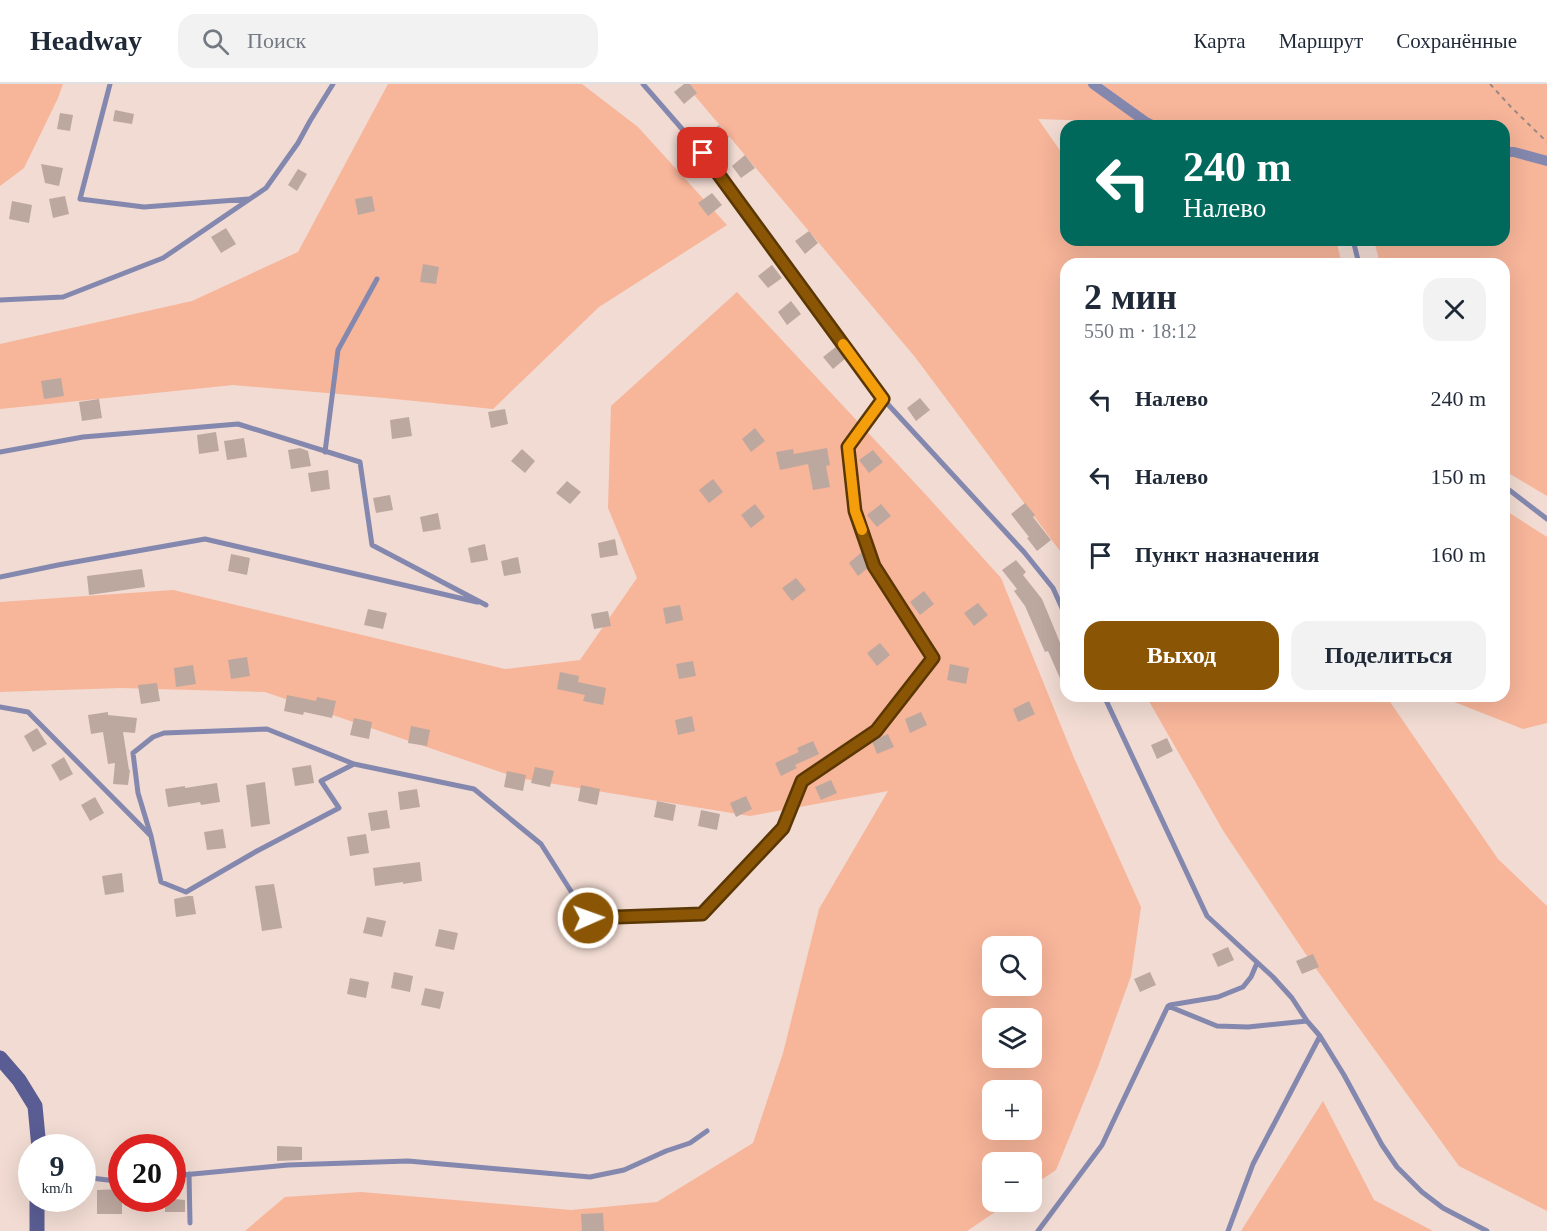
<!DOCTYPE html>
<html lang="ru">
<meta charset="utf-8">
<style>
:root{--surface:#fff;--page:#f2f2f3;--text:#1f2937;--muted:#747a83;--line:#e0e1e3;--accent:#8a5504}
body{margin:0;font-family:"Times New Roman",serif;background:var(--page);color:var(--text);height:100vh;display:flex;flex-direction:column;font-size:22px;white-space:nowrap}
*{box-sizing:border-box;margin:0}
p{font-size:20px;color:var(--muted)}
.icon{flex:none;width:33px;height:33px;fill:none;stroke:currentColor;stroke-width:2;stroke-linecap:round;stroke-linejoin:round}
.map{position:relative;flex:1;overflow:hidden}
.drawer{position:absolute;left:1060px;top:174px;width:450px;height:444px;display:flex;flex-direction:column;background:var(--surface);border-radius:18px;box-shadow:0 6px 24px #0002}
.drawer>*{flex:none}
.top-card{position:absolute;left:1060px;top:36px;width:450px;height:126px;border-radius:18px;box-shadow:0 6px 24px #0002;background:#00695c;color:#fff;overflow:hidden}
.fabs{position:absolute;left:982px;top:852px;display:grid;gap:12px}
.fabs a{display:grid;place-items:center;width:60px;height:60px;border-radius:12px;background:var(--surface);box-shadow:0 6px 24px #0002;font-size:30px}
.speed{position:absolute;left:18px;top:1050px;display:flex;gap:12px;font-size:30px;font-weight:700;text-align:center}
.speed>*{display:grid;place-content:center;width:78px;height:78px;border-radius:50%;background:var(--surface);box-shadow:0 6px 24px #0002;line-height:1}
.speed small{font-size:15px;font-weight:400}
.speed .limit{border:9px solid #d22;background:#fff;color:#111}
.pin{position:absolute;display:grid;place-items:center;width:51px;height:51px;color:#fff;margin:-26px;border-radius:12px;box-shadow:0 3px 9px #0006}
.me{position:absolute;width:66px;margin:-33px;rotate:88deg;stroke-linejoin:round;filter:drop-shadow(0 0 4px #0008)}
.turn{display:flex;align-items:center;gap:21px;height:126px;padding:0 24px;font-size:27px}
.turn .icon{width:78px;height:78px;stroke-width:2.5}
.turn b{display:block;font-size:42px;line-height:51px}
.round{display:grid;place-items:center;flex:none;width:63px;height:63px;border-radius:18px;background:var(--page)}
.summary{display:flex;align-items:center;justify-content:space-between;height:102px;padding:0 24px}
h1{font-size:36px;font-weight:700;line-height:45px}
.cta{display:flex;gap:12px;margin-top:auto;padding:12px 24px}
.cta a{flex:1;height:69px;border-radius:18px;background:var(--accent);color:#fff;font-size:24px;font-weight:700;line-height:69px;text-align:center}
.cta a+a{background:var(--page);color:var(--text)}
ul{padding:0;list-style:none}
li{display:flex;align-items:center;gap:18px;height:78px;padding:0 24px}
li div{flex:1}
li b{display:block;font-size:22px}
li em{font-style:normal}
header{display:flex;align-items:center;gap:36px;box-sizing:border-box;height:84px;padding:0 30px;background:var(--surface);border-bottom:2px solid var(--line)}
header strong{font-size:28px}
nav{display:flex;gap:33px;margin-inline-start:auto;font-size:21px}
.search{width:420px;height:54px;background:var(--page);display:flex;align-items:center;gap:15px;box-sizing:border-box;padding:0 21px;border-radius:18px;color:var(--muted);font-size:22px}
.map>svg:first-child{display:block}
.green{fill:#f7b59a;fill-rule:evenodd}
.building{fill:#bda89f}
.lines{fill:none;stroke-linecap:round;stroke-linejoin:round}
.path{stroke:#988881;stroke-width:2;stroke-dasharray:4.5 4.5;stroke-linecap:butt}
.lane{stroke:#8488ae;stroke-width:5}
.street{stroke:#8488ae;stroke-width:10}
.secondary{stroke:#5a5d93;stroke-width:15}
.route-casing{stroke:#5a3703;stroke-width:15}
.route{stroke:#8a5504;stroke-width:10}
.slow{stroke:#f59e0b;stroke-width:10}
</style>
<header>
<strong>Headway</strong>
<div class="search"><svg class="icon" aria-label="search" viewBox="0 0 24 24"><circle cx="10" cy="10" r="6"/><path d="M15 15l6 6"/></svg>Поиск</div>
<nav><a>Карта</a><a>Маршрут</a><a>Сохранённые</a></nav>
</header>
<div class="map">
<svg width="1547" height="1147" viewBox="0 0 1547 1147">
<rect width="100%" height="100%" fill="#f1dbd2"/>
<path class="green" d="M 0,0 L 63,0 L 58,14 L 24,84 L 0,102 Z
M 388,0 L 582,0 L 638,43 L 727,141 L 599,223 L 493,325 L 385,314 L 233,301 L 0,325 L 0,260 L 192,217 L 298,168 Z
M 685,0 L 1547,0 L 1547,412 L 1510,390 L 1505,385 L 1504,180 L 1380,180 L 1374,156 L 1504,156 L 1504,42 L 1110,42 L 1097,37 L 1038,35 L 1066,75 L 1066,156 L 1336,156 L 1342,180 L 1066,180 L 1066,475 L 915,273 Z
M 737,208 L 927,412 L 1001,494 L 1074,674 L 1141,823 L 1131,892 L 1098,983 L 1056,1086 L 1032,1102 L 1032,1078 L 993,1078 L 993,1118 L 1010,1118 L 967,1147 L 245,1147 L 285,1113 L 361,1108 L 571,1126 L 657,1118 L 753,1059 L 783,969 L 819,825 L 888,707 L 750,732 L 518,694 L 265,608 L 121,604 L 0,608 L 0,518 L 173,506 L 505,585 L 580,576 L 637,494 L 608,424 L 611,322 ZM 993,862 L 1032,862 L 1032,902 L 993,902 ZM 993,934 L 1032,934 L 1032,974 L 993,974 ZM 993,1006 L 1032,1006 L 1032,1046 L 993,1046 Z
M 1505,426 L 1547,453 L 1547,639 L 1523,645 L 1439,612 L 1504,612 Z
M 1146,612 L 1386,612 L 1498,775 L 1547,822 L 1547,1127 L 1459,1082 L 1309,875 L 1224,748 Z
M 1323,1017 L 1374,1116 L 1433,1147 L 1241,1147 Z"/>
<path class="building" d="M 684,0 L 690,0 L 697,9 L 684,20 L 674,8 Z
M 115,26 L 134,30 L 132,40 L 113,37 Z
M 60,29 L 73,31 L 70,47 L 57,45 Z
M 719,41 L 729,53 L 715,64 L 705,52 Z
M 745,71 L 755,84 L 741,94 L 732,82 Z
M 41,80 L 63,84 L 59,102 L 45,99 Z
M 298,85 L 307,90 L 297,107 L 288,101 Z
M 712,109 L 722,121 L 708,132 L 698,119 Z
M 65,112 L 69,130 L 53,134 L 49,115 Z
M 372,112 L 375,127 L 358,131 L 355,115 Z
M 12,117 L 32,121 L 29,139 L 9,135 Z
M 226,144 L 236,160 L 221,169 L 211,153 Z
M 809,147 L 818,159 L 805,170 L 795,157 Z
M 423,180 L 439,183 L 436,200 L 420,198 Z
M 772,181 L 782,194 L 768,204 L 758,192 Z
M 791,217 L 801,230 L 787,241 L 778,228 Z
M 837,262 L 846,274 L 833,285 L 823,273 Z
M 61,294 L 64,312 L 44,315 L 41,297 Z
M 920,314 L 930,326 L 916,337 L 907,324 Z
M 99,315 L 102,334 L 82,337 L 79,318 Z
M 505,325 L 508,340 L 491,344 L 488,328 Z
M 409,333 L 412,352 L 392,355 L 390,336 Z
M 755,344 L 765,357 L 751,368 L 742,355 Z
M 216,348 L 219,367 L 199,370 L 197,351 Z
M 244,354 L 247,373 L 227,376 L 224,357 Z
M 300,364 L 308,367 L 311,382 L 291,385 L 288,366 Z
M 827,364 L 830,381 L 826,382 L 830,403 L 813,406 L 808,380 L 780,386 L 776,368 L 793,365 L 794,370 Z
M 522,365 L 535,377 L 525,389 L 511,377 Z
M 873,366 L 883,378 L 869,389 L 859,376 Z
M 328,386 L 330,405 L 311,408 L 308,389 Z
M 713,395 L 723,408 L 709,419 L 699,406 Z
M 567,397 L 581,408 L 570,420 L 556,409 Z
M 390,411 L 393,426 L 376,429 L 373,414 Z
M 1025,419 L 1035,431 L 1033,433 L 1051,456 L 1037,467 L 1027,454 L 1029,453 L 1011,430 Z
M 755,420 L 765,433 L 751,444 L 741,431 Z
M 881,420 L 891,432 L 877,443 L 867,431 Z
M 438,429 L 441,445 L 423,448 L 420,433 Z
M 615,455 L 618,471 L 600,474 L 598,459 Z
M 485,460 L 488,476 L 471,479 L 468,464 Z
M 862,468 L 866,473 L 869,483 L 858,492 L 849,479 Z
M 231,470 L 250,474 L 247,491 L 228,487 Z
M 518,473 L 521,489 L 504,492 L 501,477 Z
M 1016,476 L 1026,488 L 1023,491 L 1042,515 L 1066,573 L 1066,608 L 1048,567 L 1045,568 L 1025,522 L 1014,507 L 1017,505 L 1002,486 Z
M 142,485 L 145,503 L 89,511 L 87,492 Z
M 796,494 L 806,506 L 792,517 L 782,504 Z
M 924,507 L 934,520 L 920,531 L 910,518 Z
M 978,519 L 988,531 L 974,542 L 964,529 Z
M 680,521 L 683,536 L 666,540 L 663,524 Z
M 368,525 L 387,529 L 383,545 L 364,541 Z
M 608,527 L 611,542 L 594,545 L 591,530 Z
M 880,559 L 890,571 L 877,582 L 867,569 Z
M 247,573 L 250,592 L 231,595 L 228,576 Z
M 693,577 L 696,592 L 679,595 L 676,580 Z
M 950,580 L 969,584 L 966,600 L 947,596 Z
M 193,581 L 196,600 L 176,603 L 174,584 Z
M 560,588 L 579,592 L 578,598 L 606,604 L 603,621 L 583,617 L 585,611 L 557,605 Z
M 157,599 L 160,617 L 141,620 L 138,601 Z
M 287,611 L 316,617 L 317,613 L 336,617 L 332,634 L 304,628 L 303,631 L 284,627 Z
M 1029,617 L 1035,630 L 1018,638 L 1013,625 Z
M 108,628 L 108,631 L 137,634 L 135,649 L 123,648 L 129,686 L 130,686 L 128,701 L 113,700 L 115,679 L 108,680 L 103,648 L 91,650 L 88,631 Z
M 921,628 L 927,641 L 910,649 L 905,635 Z
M 692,632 L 695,647 L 678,651 L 675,636 Z
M 354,634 L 372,638 L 369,655 L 350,651 Z
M 411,642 L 430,646 L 427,662 L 408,659 Z
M 37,644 L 47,660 L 33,668 L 24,652 Z
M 888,650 L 894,663 L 877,670 L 872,657 Z
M 1167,654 L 1173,667 L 1157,675 L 1151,661 Z
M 813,657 L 819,670 L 795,681 L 797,684 L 781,692 L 775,679 L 799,668 L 797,664 Z
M 64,673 L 73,690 L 60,697 L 51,681 Z
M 311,681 L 314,699 L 295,702 L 292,684 Z
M 535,683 L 554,687 L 550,703 L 531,699 Z
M 507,687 L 526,691 L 523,707 L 504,703 Z
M 831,696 L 837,709 L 821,716 L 815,703 Z
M 265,698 L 270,740 L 251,743 L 246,701 Z
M 217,699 L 220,718 L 201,721 L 200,718 L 168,723 L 165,705 L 185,702 L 185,704 Z
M 581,701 L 600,705 L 597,721 L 578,717 Z
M 417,705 L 420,723 L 400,726 L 398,708 Z
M 746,712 L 752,725 L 736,733 L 730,719 Z
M 95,713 L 104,729 L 90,737 L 81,721 Z
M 657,717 L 676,721 L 673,737 L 654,733 Z
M 387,726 L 390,744 L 371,747 L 368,729 Z
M 701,726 L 720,730 L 717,746 L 698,742 Z
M 223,745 L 226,764 L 207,766 L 204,748 Z
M 366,750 L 369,769 L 350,772 L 347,753 Z
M 420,778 L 422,797 L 403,800 L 403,798 L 375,802 L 373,784 Z
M 122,789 L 124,808 L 105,811 L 102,792 Z
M 274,800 L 282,844 L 262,847 L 255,802 Z
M 188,812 L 193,812 L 196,830 L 176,833 L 174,815 Z
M 367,833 L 386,837 L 382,853 L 363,849 Z
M 439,845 L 458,849 L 454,866 L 435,862 Z
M 1228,863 L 1234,876 L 1218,883 L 1212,870 Z
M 1313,870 L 1319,883 L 1302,890 L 1296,877 Z
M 394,888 L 413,892 L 410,908 L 391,904 Z
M 1150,888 L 1156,901 L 1140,908 L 1134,895 Z
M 350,894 L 369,898 L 366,914 L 347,910 Z
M 425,904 L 444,908 L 440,925 L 421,921 Z
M 277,1062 L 302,1063 L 302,1076 L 277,1077 Z
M 122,1105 L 122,1130 L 97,1130 L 97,1106 Z
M 165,1114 L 185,1116 L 185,1128 L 165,1128 Z
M 603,1129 L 604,1147 L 582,1147 L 581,1130 Z"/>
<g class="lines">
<path class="path" d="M 1490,0 L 1511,23 L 1547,58"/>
<path class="lane" d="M 110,0 L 80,115 L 144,123 L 249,115
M 643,0 L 703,69 L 883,315 L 1024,468 L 1053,504 L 1066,533
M 1353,156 L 1359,180
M 0,216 L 63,213 L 163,174 L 266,104 L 298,59 L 310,37 L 333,0
M 0,368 L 83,353 L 238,340 L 360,378 L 372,461 L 486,521
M 325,368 L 338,266 L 377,195
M 1504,402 L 1547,435
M 0,493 L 58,481 L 205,455 L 477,518
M 1104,612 L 1207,832 L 1273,893 L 1292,914 L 1307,937 L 1320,952 L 1344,991 L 1382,1061 L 1397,1083 L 1422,1108 L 1443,1124 L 1487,1147
M 0,623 L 28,628 L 151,752 L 161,798 L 186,808 L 257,767 L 339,724 L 321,697 L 354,680 L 267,645 L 164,649 L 153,653 L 133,669 L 138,709 L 151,752
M 354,680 L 474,705 L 541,760 L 588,834 L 702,830 L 783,744 L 802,697 L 875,647 L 933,574 L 874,482 L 855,427 L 848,364 L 883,315
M 1170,921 L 1218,913 L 1243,903 L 1251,893 L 1257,879
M 189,1090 L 190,1139
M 172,1092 L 288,1081 L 408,1077 L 590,1093 L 624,1086 L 666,1067 L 690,1059 L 707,1047
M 82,1093 L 108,1096 L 122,1095
M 1038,1147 L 1102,1061 L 1168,922 L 1217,942 L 1248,943 L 1307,937
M 1228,1147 L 1253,1080 L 1320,952"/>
<path class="street" d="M 1093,0 L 1146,38 L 1154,42
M 1504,68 L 1514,68 L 1547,77"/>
<path class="secondary" d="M 0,974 L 19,996 L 35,1022 L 39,1064
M 37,1114 L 37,1147"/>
</g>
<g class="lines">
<g class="route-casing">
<path id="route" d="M 588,834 L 702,830 L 783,744 L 802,697 L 876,647 L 933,574 L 874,482 L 855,427 L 848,363 L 883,315 L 703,69"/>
</g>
<use href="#route" class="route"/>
<path class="slow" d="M 843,260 L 883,315 L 848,363 L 855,427 L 862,446"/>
</g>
</svg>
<div class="fabs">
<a><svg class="icon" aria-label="search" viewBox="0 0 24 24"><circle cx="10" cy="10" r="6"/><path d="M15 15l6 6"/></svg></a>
<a><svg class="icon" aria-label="layers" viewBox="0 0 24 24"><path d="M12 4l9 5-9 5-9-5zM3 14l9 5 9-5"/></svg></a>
<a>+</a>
<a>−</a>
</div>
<div class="speed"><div>9<small>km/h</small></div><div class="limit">20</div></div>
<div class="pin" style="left:703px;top:69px;background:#d93025"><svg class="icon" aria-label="arrive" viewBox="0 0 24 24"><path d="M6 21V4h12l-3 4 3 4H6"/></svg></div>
<svg class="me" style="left:588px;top:834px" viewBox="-20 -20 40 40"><circle r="17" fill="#8a5504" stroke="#fff" stroke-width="3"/><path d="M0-11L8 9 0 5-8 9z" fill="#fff"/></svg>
<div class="top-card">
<div class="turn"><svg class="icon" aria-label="left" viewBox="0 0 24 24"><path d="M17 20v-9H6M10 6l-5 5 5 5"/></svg><div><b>240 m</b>Налево</div></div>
</div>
<section class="drawer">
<div class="summary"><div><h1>2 мин</h1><p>550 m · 18:12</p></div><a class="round"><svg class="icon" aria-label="close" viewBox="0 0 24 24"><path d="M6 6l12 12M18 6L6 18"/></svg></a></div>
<ul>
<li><svg class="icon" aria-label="left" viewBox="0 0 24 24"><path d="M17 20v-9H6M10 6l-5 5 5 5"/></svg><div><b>Налево</b></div><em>240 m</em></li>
<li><svg class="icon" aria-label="left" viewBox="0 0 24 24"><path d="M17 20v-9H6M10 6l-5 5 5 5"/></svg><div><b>Налево</b></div><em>150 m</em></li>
<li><svg class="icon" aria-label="arrive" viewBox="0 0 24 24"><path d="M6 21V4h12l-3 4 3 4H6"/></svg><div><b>Пункт назначения</b></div><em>160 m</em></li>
</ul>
<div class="cta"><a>Выход</a><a>Поделиться</a></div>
</section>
</div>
